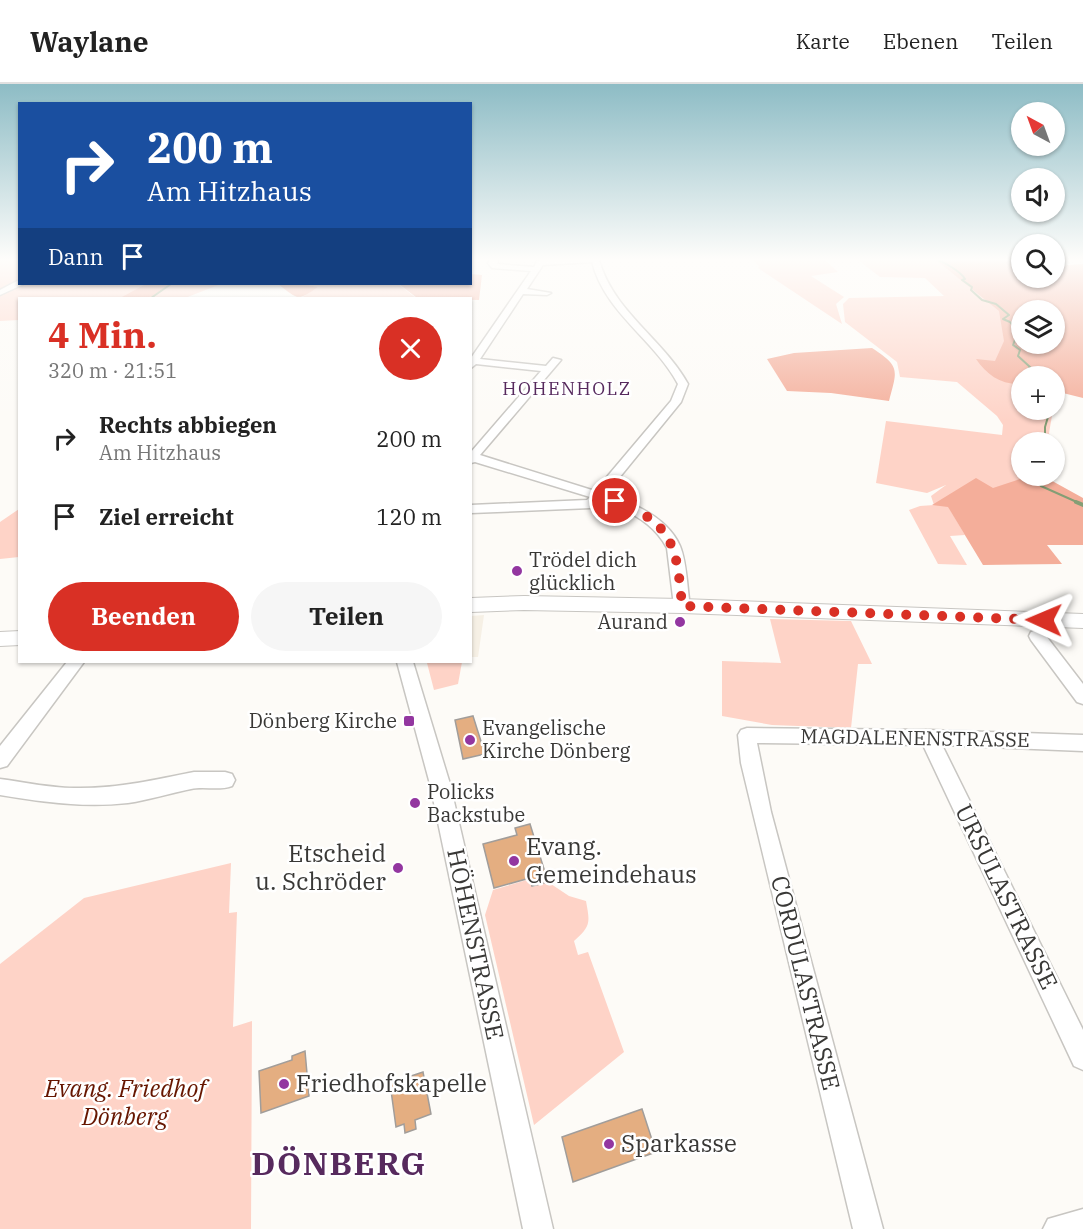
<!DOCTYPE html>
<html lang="de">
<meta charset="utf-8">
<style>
:root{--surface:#fff;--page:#f6f6f6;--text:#222;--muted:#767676;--line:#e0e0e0;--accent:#d93025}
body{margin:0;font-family:"IBM Plex Serif",serif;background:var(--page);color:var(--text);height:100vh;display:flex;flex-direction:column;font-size:22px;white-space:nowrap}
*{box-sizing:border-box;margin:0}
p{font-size:20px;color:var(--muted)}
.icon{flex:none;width:33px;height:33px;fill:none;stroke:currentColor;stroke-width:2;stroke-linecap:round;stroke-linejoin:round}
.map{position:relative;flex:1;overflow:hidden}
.drawer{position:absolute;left:18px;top:213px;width:454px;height:366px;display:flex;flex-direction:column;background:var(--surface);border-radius:0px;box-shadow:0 2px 4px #0004}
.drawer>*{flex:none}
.guide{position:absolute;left:18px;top:18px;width:454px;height:183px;border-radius:0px;box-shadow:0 2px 4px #0004;background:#1a4fa0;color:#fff;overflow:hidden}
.needle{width:39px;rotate:319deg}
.fabs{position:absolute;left:1011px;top:18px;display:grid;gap:12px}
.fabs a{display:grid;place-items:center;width:54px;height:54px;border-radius:50%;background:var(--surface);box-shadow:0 2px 4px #0004;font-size:30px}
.pin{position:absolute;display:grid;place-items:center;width:51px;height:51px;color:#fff;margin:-26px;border:3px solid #fff;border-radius:50%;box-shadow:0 2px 6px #0007}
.me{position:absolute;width:66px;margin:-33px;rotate:271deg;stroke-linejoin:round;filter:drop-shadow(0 0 4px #0008)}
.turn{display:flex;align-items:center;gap:21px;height:126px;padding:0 30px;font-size:27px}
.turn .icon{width:78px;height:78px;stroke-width:2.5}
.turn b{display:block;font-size:42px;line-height:51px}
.then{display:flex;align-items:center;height:57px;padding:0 30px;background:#0003;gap:12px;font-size:22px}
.round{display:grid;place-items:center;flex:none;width:63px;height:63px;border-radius:32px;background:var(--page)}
.overview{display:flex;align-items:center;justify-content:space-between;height:102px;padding:0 30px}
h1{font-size:36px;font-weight:800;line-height:45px;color:var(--accent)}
.button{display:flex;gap:12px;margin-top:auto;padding:12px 30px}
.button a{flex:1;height:69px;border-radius:36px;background:var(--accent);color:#fff;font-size:24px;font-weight:800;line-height:69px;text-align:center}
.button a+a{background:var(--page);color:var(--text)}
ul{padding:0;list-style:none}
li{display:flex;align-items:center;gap:18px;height:78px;padding:0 30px}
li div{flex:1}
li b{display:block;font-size:22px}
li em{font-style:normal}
header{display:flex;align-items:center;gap:36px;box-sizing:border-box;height:84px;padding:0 30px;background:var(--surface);border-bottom:2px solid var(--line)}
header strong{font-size:28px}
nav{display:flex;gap:33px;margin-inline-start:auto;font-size:21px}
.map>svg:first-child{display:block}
.built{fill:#f6f0e5}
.green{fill:#fed3c7}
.forest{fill:#f4ae9a;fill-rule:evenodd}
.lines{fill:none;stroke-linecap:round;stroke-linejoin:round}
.stream-far1{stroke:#849e75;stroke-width:2}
.stream{stroke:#849e75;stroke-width:4}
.building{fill:#e4ae81;stroke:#a19d9a;stroke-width:1.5}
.minor-casing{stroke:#c8c6c2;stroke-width:3}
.major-casing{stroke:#c8c6c2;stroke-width:2}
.minor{fill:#fff;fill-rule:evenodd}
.major{fill:#fff;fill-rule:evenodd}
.route{stroke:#d93025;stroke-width:10;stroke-dasharray:0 18}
.poi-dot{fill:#9336a0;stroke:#fff;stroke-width:2}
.labels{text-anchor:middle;stroke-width:5;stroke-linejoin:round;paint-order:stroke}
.far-neighbourhood-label{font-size:18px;letter-spacing:1.5px;fill:#572a5e;stroke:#fff}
.poi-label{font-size:20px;fill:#393836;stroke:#fff;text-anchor:start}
.street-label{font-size:20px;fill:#393836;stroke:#fff}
.near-poi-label{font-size:24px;fill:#393836;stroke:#fff;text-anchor:start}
.near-street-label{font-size:24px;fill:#393836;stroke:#fff}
.near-park-label{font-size:24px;font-style:italic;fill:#661600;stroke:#fff}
.near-district-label{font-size:32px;font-weight:bold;letter-spacing:1.5px;fill:#572a5e;stroke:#fff}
</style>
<header>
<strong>Waylane</strong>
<nav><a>Karte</a><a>Ebenen</a><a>Teilen</a></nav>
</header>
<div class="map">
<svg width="1083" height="1145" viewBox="0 0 1083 1145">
<rect width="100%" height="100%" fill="#fdfbf7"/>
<path class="built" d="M 484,531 L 478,573 L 471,573 L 471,532 Z"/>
<path class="green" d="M 0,176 L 20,176 L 19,198 L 0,208 Z
M 752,176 L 825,176 L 838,188 L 811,192 L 844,213 L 836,220 L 842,240 L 758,184 L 759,182 Z
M 858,176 L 942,176 L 985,215 L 999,222 L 1022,292 L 1022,326 L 1053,326 L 1049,349 L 1051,358 L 1022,358 L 1022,392 L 1040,392 L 949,424 L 965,451 L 950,452 L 967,481 L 938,480 L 909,426 L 920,422 L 934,421 L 931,412 L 946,401 L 927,409 L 876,399 L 886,337 L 1002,351 L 1003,341 L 997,332 L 957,298 L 900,293 L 897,278 L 845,238 L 843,220 L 849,214 L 944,212 L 925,194 L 880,193 Z
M 22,200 L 221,200 L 185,214 L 20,214 L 19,236 L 0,237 L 0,210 Z
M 301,200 L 398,200 L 416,214 L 301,214 L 318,203 Z
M 19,425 L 19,473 L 0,475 L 0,438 Z
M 770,535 L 851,537 L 872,580 L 858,580 L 851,644 L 772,641 L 722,632 L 722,577 L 781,579 Z
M 462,578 L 458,600 L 434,606 L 427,579 Z
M 231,779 L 229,829 L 237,828 L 233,943 L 252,937 L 251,1145 L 0,1145 L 0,880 L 84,814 Z
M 530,795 L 532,803 L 548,798 L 569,812 L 586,817 C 590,839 591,842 574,857 L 578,871 L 588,868 L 624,968 L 534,1041 L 485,831 L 493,806 Z"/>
<path class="forest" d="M 936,176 L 1012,176 L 1021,180 L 1022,194 L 1054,194 L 1055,182 L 1083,180 L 1083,314 L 1055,307 L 1054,292 L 1022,292 L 1021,300 C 1001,301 987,291 976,275 L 995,277 L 1004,257 L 999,227 ZM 1022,226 L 1054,226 L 1054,260 L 1022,260 Z
M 471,190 L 482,191 L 479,216 L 417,214 L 399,200 L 471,200 Z
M 146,200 L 168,200 C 152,217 143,215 120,214 Z
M 278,200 L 302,200 L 318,203 C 297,218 298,215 278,200 Z
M 872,264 C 901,283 897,286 889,317 L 831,309 L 787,307 L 767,275 L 794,269 Z
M 1029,392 L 1045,393 L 1083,414 L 1083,461 L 1047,461 L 1062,480 L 983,481 L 948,423 L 932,421 L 976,394 L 993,404 Z"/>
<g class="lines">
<path class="stream-far1" d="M 938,176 C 946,179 961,188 965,195 L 962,196 L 972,203 L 971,206 L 982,216 L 996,220 L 1009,231 L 1003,235 L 1010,238 L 1018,248 L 1013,261 L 1020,266 L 1018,272 L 1030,283 L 1026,288 L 1028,290 L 1025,291 L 1027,292
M 151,214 L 171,200
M 1045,358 L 1045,343 L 1050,326
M 1039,392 L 1033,393 L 1041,402 L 1079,419"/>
<path class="stream" d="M 1076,418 L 1083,421"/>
</g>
<path class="building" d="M 473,632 L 485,670 L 463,675 L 455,636 Z
M 530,740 L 548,798 L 532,802 L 530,794 L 494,804 L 483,760 L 517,751 L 515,744 Z
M 305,967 L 309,1012 L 261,1029 L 259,987 L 292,976 L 292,972 Z
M 423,988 L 431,1030 L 415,1036 L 416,1045 L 405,1049 L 404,1040 L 396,1043 L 390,999 Z
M 642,1025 L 656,1068 L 573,1098 L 562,1053 Z"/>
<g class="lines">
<g class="minor-casing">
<path id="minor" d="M 490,176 L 498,176 L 497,180 L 534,183 L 537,177 L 542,176 L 599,176 C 613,227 663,255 688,300 L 681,318 L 606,410 C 634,419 668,434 680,462 C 687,479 687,504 690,522 L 687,526 L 682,527 L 674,522 L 667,464 C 654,439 627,425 601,417 L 596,423 L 591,424 L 471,429 L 471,421 L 587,416 L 590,413 L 475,378 L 471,379 L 471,368 L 541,287 L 476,280 L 471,284 L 471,274 L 531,187 L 492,184 L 488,179 ZM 592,178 C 605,229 654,255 678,300 L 671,317 L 595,407 L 480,371 L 561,276 L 553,274 L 546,282 L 480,275 L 523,210 L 547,211 L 551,209 L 527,205 L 543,181 Z
M 17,197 L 24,200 L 0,211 L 0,206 Z
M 1037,546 L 1043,548 L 1083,600 L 1083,620 L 1077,618 L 1031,556 L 1029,552 L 1031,548 Z
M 67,578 L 84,578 L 7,682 L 0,684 L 0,662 Z
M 397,578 L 413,578 L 450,700 L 553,1145 L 523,1145 L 430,700 Z
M 747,644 L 929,646 L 1083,651 L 1083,667 L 942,661 L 1083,946 L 1083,986 L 1074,982 L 923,661 L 757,659 L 771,728 L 883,1145 L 853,1145 L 741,679 L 738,651 L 741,646 Z
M 194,688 L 225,688 L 232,690 L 235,696 L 232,702 C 219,707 204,702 191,705 C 170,709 149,716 128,719 C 84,724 43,718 0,711 L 0,695 C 24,698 50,704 74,704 C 115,705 154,696 194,688 Z
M 1083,1125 L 1083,1145 L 1043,1145 L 1048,1135 Z"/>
</g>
<g class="major-casing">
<path id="major" d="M 524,512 L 682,515 L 1083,530 L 1083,544 L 682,529 L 524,526 L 471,528 L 471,514 Z
M 20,547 L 20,561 L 0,562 L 0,548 Z"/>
</g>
<use href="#minor" class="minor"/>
<use href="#major" class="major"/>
</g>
<linearGradient id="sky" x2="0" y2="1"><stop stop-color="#8dbcc5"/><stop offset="0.52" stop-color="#fefdfb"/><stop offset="1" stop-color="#fefdfb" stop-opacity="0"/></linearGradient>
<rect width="1083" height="337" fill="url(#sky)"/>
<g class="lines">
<path class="route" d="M 615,417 C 674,439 677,464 682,522 L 1044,536"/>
</g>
<g class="poi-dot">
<circle cx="517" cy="487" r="6"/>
<circle cx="680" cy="538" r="6"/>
<rect x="403" y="631" width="12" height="12" rx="3"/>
<circle cx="470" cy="656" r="6"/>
<circle cx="415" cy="719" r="6"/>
<circle cx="514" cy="777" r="6"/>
<circle cx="398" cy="784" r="6"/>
<circle cx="284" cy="1000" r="6"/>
<circle cx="609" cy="1060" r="6"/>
</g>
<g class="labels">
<g class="far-neighbourhood-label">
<text x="567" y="311">HOHENHOLZ</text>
</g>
<g class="poi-label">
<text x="529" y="483">Trödel dich<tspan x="529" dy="23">glücklich</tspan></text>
<text x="668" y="545" text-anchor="end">Aurand</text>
<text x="397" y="644" text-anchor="end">Dönberg Kirche</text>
<text x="482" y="651">Evangelische<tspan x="482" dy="23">Kirche Dönberg</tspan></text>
<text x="427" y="715">Policks<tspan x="427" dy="23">Backstube</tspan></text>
</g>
<g class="street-label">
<text transform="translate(915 654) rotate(1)" y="7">MAGDALENENSTRASSE</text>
</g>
<g class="near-poi-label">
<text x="526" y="771">Evang.<tspan x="526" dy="28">Gemeindehaus</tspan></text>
<text x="386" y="778" text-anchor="end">Etscheid<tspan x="386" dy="28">u. Schröder</tspan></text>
<text x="296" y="1008">Friedhofskapelle</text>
<text x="621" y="1068">Sparkasse</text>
</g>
<g class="near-street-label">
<text transform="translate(1006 813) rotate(64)" y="8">URSULASTRASSE</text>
<text transform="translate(475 860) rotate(78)" y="8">HÖHENSTRASSE</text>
<text transform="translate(805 899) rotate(76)" y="8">CORDULASTRASSE</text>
</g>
<g class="near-park-label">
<text x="125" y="1013">Evang. Friedhof<tspan x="125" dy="28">Dönberg</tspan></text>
</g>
<g class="near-district-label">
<text x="339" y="1091">DÖNBERG</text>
</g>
</g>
</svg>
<div class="fabs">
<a><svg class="needle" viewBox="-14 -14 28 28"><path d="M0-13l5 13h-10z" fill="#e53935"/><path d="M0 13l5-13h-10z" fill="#767676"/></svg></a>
<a><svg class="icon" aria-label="sound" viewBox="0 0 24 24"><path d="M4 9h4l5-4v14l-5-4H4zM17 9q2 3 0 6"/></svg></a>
<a><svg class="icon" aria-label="search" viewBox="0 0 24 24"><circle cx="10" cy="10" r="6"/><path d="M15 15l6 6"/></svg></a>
<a><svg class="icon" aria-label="layers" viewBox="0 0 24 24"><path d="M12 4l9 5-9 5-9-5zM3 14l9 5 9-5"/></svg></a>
<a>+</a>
<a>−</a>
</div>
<div class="pin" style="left:615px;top:417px;background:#d93025"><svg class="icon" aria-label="arrive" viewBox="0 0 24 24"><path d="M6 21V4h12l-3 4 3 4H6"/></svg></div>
<svg class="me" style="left:1044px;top:536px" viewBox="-20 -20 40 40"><path d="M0-17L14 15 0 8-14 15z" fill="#d93025" stroke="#fff" stroke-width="4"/></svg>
<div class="guide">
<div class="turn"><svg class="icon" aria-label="right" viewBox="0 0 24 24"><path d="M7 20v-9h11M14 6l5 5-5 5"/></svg><div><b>200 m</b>Am Hitzhaus</div></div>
<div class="then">Dann<svg class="icon" aria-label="arrive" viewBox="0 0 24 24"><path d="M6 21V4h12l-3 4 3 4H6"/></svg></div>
</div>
<section class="drawer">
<div class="overview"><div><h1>4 Min.</h1><p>320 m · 21:51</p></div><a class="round" style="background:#d93025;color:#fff"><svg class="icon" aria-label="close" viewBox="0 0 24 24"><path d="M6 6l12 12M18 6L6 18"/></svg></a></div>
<ul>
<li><svg class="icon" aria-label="right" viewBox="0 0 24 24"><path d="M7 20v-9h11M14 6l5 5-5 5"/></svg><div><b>Rechts abbiegen</b><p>Am Hitzhaus</p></div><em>200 m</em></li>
<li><svg class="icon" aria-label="arrive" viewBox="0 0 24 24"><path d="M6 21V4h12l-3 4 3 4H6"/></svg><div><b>Ziel erreicht</b></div><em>120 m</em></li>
</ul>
<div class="button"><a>Beenden</a><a>Teilen</a></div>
</section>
</div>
